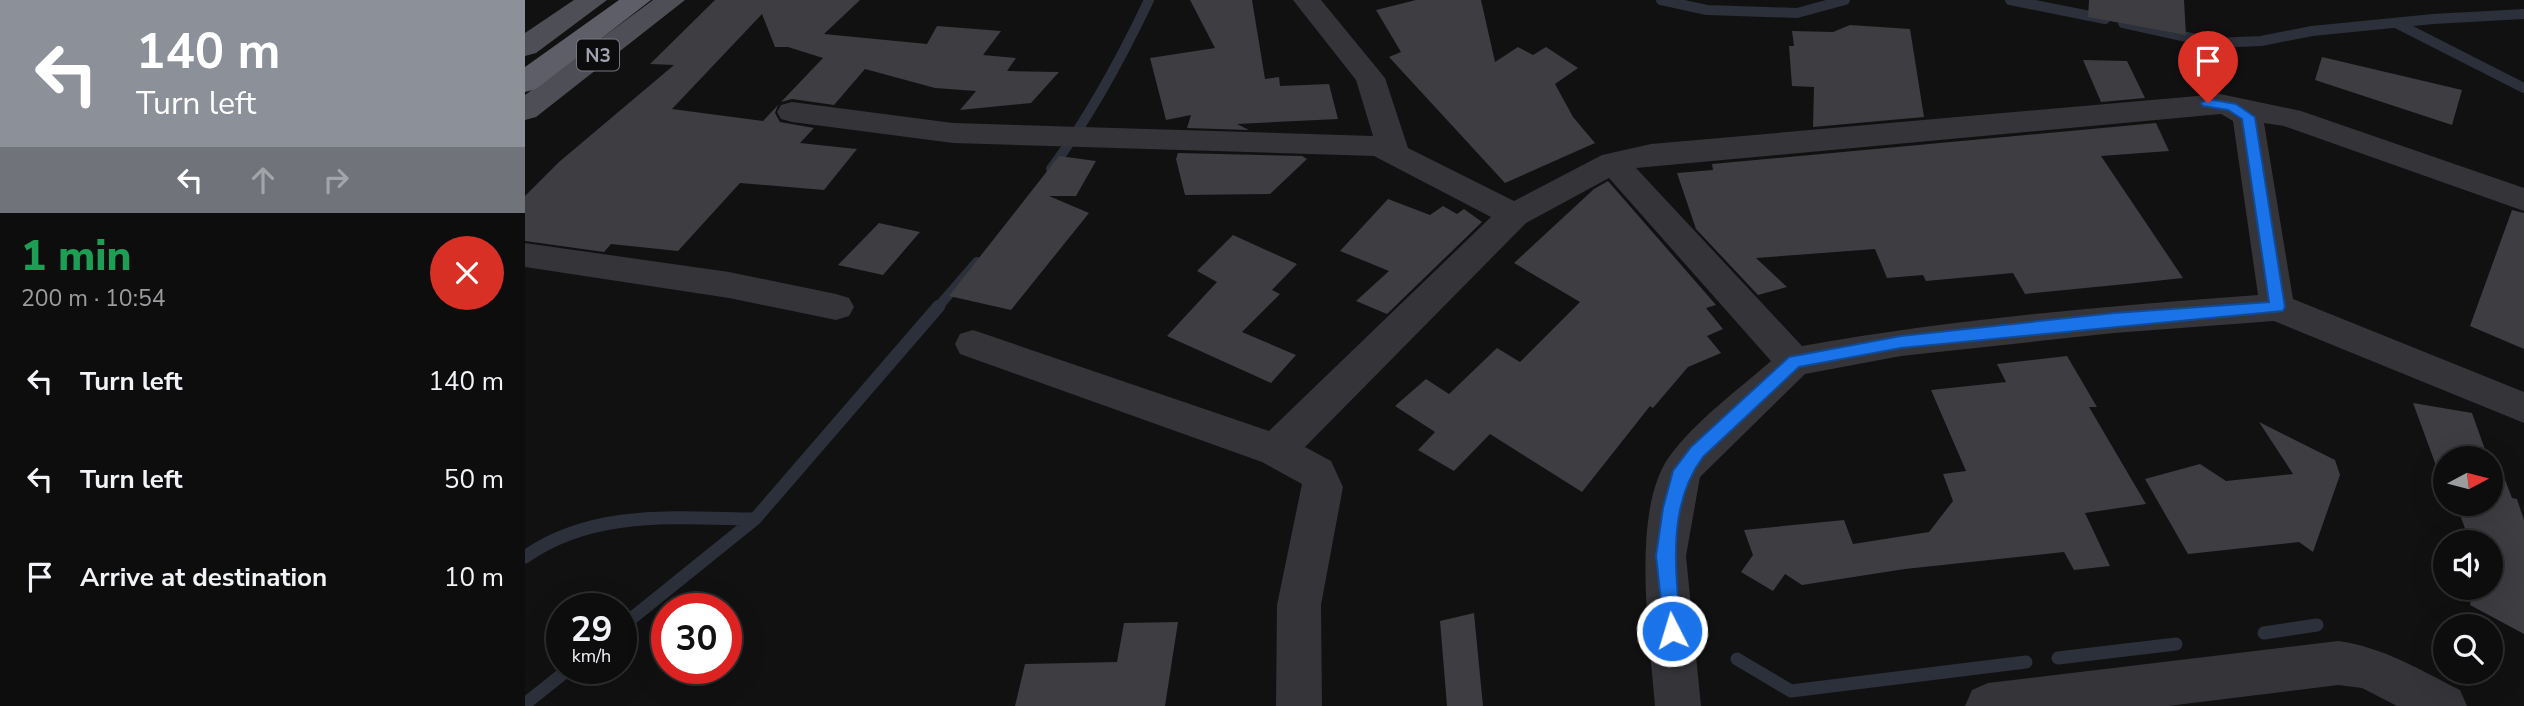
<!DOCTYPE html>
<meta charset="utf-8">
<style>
:root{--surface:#0d0d0e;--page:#1b1b1c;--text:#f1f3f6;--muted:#9a9c9e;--line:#2d2d2e}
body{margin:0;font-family:"Nunito Sans",sans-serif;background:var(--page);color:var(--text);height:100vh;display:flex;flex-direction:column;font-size:26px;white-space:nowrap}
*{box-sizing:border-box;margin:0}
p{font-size:23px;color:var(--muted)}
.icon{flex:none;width:38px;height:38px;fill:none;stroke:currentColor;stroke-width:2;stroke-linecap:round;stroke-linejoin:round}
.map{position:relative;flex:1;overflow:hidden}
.panel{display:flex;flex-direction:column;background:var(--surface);width:525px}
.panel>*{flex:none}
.banner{background:#8c9099;color:#fff;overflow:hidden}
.needle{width:46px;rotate:83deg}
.buttons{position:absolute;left:1908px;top:446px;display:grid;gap:14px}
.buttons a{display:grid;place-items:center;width:70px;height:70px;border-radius:50%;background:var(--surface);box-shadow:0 7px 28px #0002,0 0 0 2px var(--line);font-size:35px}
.speed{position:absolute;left:21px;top:593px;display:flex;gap:14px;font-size:35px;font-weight:700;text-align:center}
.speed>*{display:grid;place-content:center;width:91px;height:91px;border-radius:50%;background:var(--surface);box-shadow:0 7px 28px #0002,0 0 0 2px var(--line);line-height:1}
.speed small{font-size:18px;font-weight:400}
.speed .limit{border:10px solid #d22;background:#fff;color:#111}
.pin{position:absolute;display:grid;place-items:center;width:60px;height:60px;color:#fff;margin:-72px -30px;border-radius:50% 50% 50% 0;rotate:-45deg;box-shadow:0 0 7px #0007}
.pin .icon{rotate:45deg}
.me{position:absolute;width:77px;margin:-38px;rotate:355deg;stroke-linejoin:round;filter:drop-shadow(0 0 5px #0008)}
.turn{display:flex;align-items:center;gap:24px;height:147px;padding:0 21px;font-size:32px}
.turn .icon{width:91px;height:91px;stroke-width:2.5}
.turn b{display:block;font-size:49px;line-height:60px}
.lanes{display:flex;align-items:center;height:66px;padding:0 21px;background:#0003;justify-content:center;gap:35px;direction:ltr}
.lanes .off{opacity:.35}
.round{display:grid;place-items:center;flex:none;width:74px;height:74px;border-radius:37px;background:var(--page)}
.overview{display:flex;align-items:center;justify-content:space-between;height:119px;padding:0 21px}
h1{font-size:42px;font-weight:800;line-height:52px;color:#1e9e55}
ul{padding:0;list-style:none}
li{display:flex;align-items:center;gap:21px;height:98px;padding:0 21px}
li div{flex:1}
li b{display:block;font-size:26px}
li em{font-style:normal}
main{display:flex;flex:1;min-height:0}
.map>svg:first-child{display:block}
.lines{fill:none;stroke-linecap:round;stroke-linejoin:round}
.stream-far1{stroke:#2b303a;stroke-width:10}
.stream{stroke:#2b303a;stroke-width:13}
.building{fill:#3d3d42}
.street{fill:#343439;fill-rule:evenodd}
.primary{fill:#4e4e56;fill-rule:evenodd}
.highway{fill:#5e5e68;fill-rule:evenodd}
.route{fill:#1a73e8;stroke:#114b97;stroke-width:2}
.labels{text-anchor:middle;stroke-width:7;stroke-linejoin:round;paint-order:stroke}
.shield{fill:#0c0c0d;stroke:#757680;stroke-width:2}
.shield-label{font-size:19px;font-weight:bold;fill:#a2a3b2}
</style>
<main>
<section class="panel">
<div class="banner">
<div class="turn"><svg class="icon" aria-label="left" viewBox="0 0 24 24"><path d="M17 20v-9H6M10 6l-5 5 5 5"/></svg><div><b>140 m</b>Turn left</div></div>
<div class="lanes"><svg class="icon" aria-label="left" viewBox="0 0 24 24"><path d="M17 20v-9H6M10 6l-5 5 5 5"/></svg><svg class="icon off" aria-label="ahead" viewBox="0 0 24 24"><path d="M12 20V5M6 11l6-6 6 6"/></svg><svg class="icon off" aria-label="right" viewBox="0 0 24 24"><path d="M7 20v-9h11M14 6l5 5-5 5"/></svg></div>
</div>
<div class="overview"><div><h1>1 min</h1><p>200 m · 10:54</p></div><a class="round" style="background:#d93025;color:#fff"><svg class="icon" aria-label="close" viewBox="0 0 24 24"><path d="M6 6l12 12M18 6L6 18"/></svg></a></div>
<ul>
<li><svg class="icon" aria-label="left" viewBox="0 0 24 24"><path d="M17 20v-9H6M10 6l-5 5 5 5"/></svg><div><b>Turn left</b></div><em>140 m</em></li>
<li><svg class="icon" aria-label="left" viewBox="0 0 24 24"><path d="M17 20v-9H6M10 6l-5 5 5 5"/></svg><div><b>Turn left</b></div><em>50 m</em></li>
<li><svg class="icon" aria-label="arrive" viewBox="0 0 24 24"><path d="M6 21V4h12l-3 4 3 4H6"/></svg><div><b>Arrive at destination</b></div><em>10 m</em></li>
</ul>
</section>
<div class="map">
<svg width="1999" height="706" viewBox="0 0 1999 706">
<rect width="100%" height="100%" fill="#111112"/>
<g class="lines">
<path class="stream-far1" d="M 1136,0 L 1182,10 L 1272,13 L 1320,0
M 1485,0 L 1580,19
M 1598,23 L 1689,43 L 1736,41 L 1787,31 L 1908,19 L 1999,14
M 1873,24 L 1999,88
M 526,169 C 565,116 596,59 624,0
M 413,307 L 452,262"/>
<path class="stream" d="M 0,557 C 67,509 152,518 230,519
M 96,627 L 230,519 L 414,306
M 1739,633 L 1792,625
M 1533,658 L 1651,644
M 1212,659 L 1266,691 L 1501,662
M 0,704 L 45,668"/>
</g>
<path class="building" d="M 190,0 L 335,0 L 299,34 L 402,44 L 412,26 L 476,31 L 458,55 L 491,58 L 482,71 L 534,72 L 506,103 L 435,110 L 451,91 L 410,88 L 340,69 L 309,105 L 267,99 L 256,102 L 298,58 L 263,47 L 250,47 L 237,14 L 147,109 L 238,121 L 253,105 L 250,113 L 255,122 L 289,128 L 275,143 L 332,149 L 299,190 L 215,183 L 153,251 L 86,244 L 79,252 L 0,241 L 0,196 L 34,162 L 149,65 L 125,64 Z
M 665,0 L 727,0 L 740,79 L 754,77 L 755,86 L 804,84 L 813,119 L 712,124 L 724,130 L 662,128 L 666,115 L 641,120 L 625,58 L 690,48 Z
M 891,0 L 956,0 L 970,62 L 993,47 L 1008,55 L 1021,47 L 1053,68 L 1030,84 L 1048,117 L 1070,143 L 980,183 L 864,57 L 876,52 L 851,10 Z
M 1564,0 L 1659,0 L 1661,35 L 1563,17 Z
M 1325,25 L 1385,29 L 1399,117 L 1288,127 L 1289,87 L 1267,86 L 1264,46 L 1269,46 L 1267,31 L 1308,32 Z
M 1797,57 L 1937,90 L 1927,125 L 1790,80 Z
M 1558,60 L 1602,61 L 1620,98 L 1576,102 Z
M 1631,123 L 1644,151 L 1576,156 L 1658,278 L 1611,283 L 1500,294 L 1488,273 L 1401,281 L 1398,275 L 1362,278 L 1350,249 L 1231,258 L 1262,287 L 1233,295 L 1171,229 L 1152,173 L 1188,170 L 1187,164 Z
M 653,153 L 777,156 L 782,159 L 745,194 L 660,195 L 651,159 Z
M 534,156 L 571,161 L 551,196 L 524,196 L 564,213 L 486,310 L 424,296 Z
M 1083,181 L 1191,305 L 1181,308 L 1198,329 L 1182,336 L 1196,353 L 1163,367 L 1128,408 L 1125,406 L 1057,492 L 965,434 L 929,471 L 893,450 L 910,432 L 870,406 L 901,379 L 924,394 L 972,348 L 995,362 L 1055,302 L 989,263 L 1069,189 Z
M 863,199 L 905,215 L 918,206 L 932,214 L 939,209 L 957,222 L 862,314 L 831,301 L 864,271 L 815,251 Z
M 1987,210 L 1999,213 L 1999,349 L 1945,326 Z
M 354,223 L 395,232 L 358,275 L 313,265 Z
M 708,235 L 772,264 L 747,290 L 755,294 L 717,332 L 771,355 L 746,383 L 642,336 L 692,282 L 672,271 Z
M 1542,356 L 1572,407 L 1564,407 L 1621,504 L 1560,513 L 1585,566 L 1549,570 L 1539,552 L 1380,569 L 1277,585 L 1260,574 L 1248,591 L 1216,572 L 1228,555 L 1219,530 L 1319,520 L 1328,544 L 1404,532 L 1428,501 L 1418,474 L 1441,471 L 1406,390 L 1481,382 L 1472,364 Z
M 1888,403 L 1947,413 L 1963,458 L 1972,459 L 1987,498 L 1992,499 L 1999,520 L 1999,634 L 1945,605 L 1949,588 L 1965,588 L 1965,542 L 1945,542 L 1931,504 L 1965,504 L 1965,458 L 1920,458 L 1920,490 Z
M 1734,422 L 1810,460 L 1815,475 L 1788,552 L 1774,542 L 1663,554 L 1620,479 L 1675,464 L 1701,481 L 1768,474 Z
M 949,613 L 958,706 L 922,706 L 915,621 Z
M 653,622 L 640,706 L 490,706 L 500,664 L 592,662 L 599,623 Z"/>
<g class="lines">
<path class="street" d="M 768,0 L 796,0 L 860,78 L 883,148 L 989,201 L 1077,155 L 1126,144 L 1695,94 L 1776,111 L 1999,188 L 1999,211 L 1759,126 L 1739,123 L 1768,299 L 1999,392 L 1999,423 L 1749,321 L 1589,333 L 1376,356 L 1280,374 L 1175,477 L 1161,556 L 1176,706 L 1130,706 C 1125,641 1105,512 1144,457 C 1171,420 1212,391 1246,361 L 1084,178 L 1001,223 L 780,447 L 806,461 L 818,487 L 796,605 L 797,706 L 751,706 L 752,605 L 777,484 L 737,462 L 435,354 L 430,344 L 435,334 L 448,330 L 744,431 L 966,217 L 849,156 L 428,143 L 267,122 L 256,119 L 252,112 L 256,105 L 267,102 L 428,123 L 848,136 L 831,80 ZM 1696,114 L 1708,121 L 1733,295 C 1580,306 1428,319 1277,346 L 1111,168 Z
M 0,243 L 204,272 L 311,294 L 324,298 L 329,307 L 324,316 L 311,320 L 204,298 L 0,267 Z
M 1813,641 C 1858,647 1895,670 1935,690 L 1942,706 L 1872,706 L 1837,688 L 1813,685 L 1643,706 L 1440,706 L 1447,690 L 1463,683 Z"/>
<path class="primary" d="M 49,0 L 82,0 L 11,53 L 0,56 L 0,33 Z
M 128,0 L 160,0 L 11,117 L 0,120 L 0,95 Z"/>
<path class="highway" d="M 94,0 L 126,0 L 11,89 L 0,92 L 0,67 Z"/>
</g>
<path class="route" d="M 1683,99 L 1711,104 L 1730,117 L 1760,307 L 1758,311 L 1376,348 L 1274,367 L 1178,457 C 1141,506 1151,573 1156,631 L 1153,637 L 1147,640 L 1140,637 L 1131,556 L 1138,508 L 1148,471 L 1166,447 L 1264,357 L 1376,336 L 1589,313 L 1744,302 L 1717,119 L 1703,110 L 1678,106 L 1676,103 Z"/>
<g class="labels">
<rect class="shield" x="52" y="39.5" width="42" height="31" rx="5"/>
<g class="shield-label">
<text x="73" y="62">N3</text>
</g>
</g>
</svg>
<div class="buttons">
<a><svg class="needle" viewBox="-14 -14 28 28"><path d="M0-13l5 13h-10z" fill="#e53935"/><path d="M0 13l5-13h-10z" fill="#9a9c9e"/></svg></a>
<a><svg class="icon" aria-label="sound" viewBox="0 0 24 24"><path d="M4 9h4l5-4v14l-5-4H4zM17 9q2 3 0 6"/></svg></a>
<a><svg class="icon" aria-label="search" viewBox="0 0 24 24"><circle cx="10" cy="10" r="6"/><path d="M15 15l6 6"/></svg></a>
</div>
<div class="speed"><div>29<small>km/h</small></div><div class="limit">30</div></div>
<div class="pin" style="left:1683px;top:103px;background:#d93025"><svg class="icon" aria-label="arrive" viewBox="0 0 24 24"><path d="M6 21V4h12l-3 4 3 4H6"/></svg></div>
<svg class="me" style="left:1147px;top:631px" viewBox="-20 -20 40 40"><circle r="17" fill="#1a73e8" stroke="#fff" stroke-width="3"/><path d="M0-11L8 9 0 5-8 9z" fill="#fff"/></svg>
</div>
</main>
